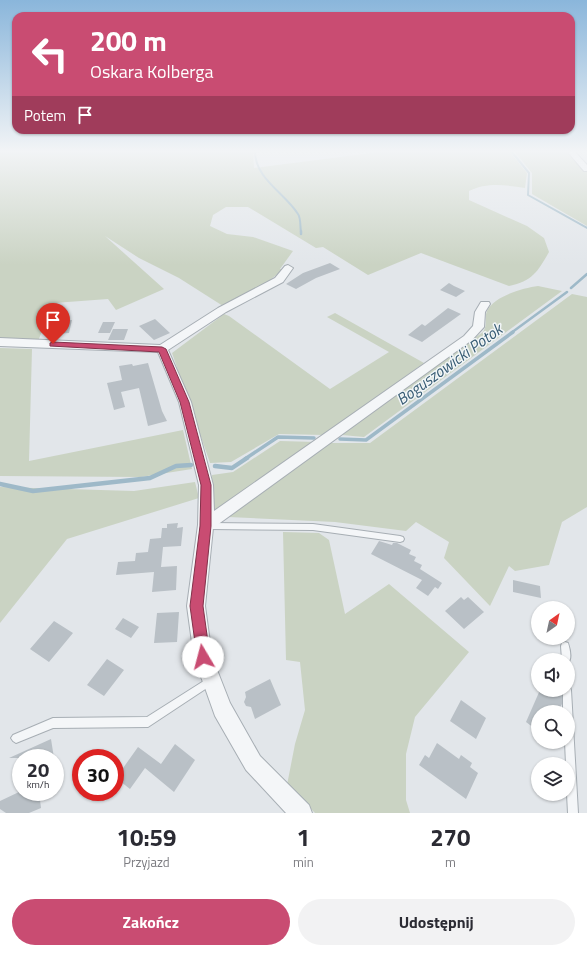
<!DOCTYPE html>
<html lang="pl">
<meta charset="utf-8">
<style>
:root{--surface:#fff;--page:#f2f2f3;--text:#2b2b33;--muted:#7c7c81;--accent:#c94c72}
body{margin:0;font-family:"Titillium Web",sans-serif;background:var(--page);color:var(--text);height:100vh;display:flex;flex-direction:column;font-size:15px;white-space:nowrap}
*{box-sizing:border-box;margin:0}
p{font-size:13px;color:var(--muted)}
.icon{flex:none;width:22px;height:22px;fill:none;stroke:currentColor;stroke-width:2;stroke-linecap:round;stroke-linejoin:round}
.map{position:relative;height:813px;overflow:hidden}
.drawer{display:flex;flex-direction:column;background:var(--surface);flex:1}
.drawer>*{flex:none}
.guide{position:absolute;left:12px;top:12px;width:563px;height:122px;border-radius:12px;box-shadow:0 1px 3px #0004;background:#c94c72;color:#fff;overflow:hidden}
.needle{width:26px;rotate:33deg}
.tools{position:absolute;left:531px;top:601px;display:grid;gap:8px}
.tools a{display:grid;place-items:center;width:44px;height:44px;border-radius:50%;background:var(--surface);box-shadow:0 1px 3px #0004;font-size:20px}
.speed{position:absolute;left:12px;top:749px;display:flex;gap:8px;font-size:20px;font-weight:700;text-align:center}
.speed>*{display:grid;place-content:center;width:52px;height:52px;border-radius:50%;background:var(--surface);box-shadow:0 1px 3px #0004;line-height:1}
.speed small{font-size:10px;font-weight:400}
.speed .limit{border:6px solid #d22;background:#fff;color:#111}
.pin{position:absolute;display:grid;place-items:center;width:34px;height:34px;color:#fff;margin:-41px -17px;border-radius:50% 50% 50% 0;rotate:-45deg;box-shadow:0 0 4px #0007}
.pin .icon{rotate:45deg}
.me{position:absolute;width:44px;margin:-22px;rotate:352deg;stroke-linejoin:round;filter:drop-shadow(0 0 3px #0008)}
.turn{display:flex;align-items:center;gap:14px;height:84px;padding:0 12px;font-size:18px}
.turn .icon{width:52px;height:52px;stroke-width:2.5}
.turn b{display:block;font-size:28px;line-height:34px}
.then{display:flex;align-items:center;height:38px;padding:0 12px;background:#0003;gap:8px;font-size:15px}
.eta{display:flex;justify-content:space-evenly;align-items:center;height:68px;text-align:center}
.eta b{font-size:24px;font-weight:700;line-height:28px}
.action{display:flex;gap:8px;margin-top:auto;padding:8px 12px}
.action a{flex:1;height:46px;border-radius:24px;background:var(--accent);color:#fff;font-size:16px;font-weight:700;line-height:46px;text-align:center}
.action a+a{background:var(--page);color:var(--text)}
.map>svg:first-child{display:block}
.green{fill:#cad3c3}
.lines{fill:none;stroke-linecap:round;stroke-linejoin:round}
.stream-far3{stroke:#9eb9c8;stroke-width:2}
.stream-far2{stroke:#9eb9c8;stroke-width:2.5}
.stream-far1{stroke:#9eb9c8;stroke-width:3.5}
.stream{stroke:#9eb9c8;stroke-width:4.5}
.building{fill:#b9c0c6}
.service-casing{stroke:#a7aeb4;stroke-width:2}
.minor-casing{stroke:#a7aeb4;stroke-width:2}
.service{fill:#f4f6f8;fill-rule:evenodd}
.minor{fill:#f4f6f8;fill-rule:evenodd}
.route{fill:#c94c72;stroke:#83314a}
.labels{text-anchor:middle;stroke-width:3;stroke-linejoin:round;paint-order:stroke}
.water-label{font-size:16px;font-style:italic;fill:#365b73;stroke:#f1f5f7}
</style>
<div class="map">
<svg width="587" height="813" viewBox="0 0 587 813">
<rect width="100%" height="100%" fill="#e2e6ea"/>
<path class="green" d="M 0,151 L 253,151 L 254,168 L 387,151 L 509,151 L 527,173 L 525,188 C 506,185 487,182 469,191 L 469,200 L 527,226 L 544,238 L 549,252 C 538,271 533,281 509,286 L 421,253 L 368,275 L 323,247 L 316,248 L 248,207 L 226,207 L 213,215 L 210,226 L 227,234 L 253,237 L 293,251 L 280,269 L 284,269 L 261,287 L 223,306 L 179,278 L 139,258 L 105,236 L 164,289 L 116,310 L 108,299 L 54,303 L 38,341 L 0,340 Z
M 514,151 L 566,151 L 576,159 L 587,172 L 587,226 L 532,194 L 532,173 Z
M 538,286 L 562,291 L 364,437 L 342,435 L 379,406 L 483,332 C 488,324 484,318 487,311 C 494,296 523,288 538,286 Z
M 572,294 L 587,297 L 587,507 L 562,522 L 549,565 L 515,571 L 509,566 L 490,606 L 444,558 L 449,542 L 416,522 L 406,531 L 335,522 L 228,517 L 330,443 L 370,443 Z
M 335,313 L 424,363 L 324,435 L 279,434 L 231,462 L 210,463 L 172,353 L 224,314 L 229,316 L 330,389 L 389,352 L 327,317 Z
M 0,348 L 32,349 L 29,461 L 183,430 L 192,469 L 141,477 L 0,476 Z
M 280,441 L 316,442 L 213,514 L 212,475 L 233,472 Z
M 195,482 L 199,498 L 67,539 L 0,623 L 0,487 L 134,491 Z
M 283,532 L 319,533 L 329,540 L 345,614 L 389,584 L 469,652 L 415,717 L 406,754 L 406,800 L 410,813 L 315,813 L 287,785 L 295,744 L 305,710 L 300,662 L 286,660 Z"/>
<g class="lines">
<path class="stream-far3" d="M 255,151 C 255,179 284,192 298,214 C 301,218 300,227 301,232
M 511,151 L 529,173 L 528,195 L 587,228"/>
<path class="stream-far2" d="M 301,231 L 301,234
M 571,288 L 587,274
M 511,333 L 567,292"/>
<path class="stream-far1" d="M 340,439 L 366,440 L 513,332
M 245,459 L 278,437 L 314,438"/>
<path class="stream" d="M 215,466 L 232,468 L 247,458
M 0,484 L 33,491 L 150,478 L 176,466 L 191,465"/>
</g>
<path class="building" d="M 330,263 L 340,269 L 316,278 L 296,289 L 286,284 L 303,273 Z
M 449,283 L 454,286 L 465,291 L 456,297 L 440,290 Z
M 448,308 L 461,314 L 422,342 L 408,335 L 422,324 L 425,326 Z
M 155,319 L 170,333 L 154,340 L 139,326 Z
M 72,320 L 69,333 L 55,334 L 59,321 Z
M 103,322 L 115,322 L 110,333 L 98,333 Z
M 113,329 L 128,329 L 124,340 L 108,340 Z
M 148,363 L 162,411 L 167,421 L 148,426 L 139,388 L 121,392 L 125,407 L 114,410 L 107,383 L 122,380 L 119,366 L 132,364 L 133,366 Z
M 178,523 L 177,528 L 183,527 L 181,546 L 163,547 L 161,567 L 177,566 L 176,590 L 152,592 L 154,572 L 116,575 L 118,562 L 135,561 L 136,553 L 148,552 L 150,539 L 161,538 L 162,528 L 167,528 L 167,524 Z
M 379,541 L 392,545 L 393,543 L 397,543 L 411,550 L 409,554 L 416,557 L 414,561 L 422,565 L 420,569 L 442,583 L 438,589 L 435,587 L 428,596 L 416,588 L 422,580 L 371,554 Z
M 513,580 L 540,586 L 541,598 L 513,592 Z
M 461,597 L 464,600 L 468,597 L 484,612 L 464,629 L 445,611 Z
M 179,612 L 177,642 L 154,643 L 157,613 Z
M 123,618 L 139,627 L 131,638 L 115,629 Z
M 54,621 L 73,633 L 49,662 L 30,649 Z
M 107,659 L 124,670 L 104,696 L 87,685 Z
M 270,679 L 281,705 L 255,719 L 251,707 L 246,706 L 244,702 L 246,697 L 245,692 Z
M 540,690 L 553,690 L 562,695 L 562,704 L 558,712 L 538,712 L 538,731 L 526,722 Z
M 461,700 L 486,718 L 476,739 L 450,721 Z
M 51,739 L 54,758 L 9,758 Z
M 437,743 L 459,759 L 461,755 L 472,763 L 470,767 L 478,773 L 466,799 L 419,765 L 425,755 L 429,758 Z
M 175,744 L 195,760 L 174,792 L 145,768 L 130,789 L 116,778 L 138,747 L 161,764 Z
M 19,792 L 39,792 L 41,808 L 29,813 L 6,813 L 0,809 L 0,801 Z"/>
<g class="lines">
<g class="service-casing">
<path id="service" d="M 210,523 L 313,524 L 400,536 L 403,537 L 404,539 L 403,541 L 400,542 L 313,530 L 210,529 L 207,528 L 206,526 L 207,524 Z
M 565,642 L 568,643 C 570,649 572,659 568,663 L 568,660 L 562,660 L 561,646 L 562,643 Z
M 210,677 L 213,678 L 214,681 L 213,684 L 148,727 L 53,728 L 16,743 L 13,741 L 11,738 L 13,735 L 53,718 L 147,717 Z
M 568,686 L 570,687 L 571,690 L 578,813 L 568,813 L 567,794 L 568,794 L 568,764 L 566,764 L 565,742 L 568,742 L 568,712 L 563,712 L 563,690 L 568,690 Z"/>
</g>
<g class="minor-casing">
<path id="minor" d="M 567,151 L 574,151 L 587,165 L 587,171 L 584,171 Z
M 288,265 L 293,268 L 283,282 L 226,312 L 168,350 L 191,402 L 213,485 L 214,511 L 464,336 L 473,326 L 475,312 L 481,302 L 489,302 L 490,304 L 485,312 L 484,327 L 472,340 L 213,528 L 205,606 L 212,657 L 230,703 L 260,756 L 309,805 L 312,813 L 286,813 L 246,770 L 215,716 L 194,657 L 187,606 L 198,525 L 199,485 L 179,402 L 158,352 L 0,346 L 0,338 L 160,345 L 218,308 L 275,278 L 285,266 Z"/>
</g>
<use href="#service" class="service"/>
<use href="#minor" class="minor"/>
</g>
<linearGradient id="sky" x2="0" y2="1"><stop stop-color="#8ab6db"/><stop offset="0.57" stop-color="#f2f4f6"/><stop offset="1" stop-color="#f2f4f6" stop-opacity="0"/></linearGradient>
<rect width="587" height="265" fill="url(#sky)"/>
<path class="route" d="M 53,342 L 162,347 L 166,349 L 189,402 L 211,485 L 211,526 L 203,606 L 210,657 L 208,662 L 203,664 L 199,662 L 197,657 L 190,606 L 200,526 L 201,485 L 180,402 L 159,352 L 50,346 L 50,343 Z"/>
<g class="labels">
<g class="water-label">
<text transform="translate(449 364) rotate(-36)" y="6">Boguszowicki Potok</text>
</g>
</g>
</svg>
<div class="tools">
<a><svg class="needle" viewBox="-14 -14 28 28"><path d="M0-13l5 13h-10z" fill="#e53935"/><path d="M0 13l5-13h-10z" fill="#7c7c81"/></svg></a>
<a><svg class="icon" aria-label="sound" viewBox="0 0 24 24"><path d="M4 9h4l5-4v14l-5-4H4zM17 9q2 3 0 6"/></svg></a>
<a><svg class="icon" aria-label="search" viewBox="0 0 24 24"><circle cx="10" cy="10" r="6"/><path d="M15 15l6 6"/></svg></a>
<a><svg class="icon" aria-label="layers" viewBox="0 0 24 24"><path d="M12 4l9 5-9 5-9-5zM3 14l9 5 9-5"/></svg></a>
</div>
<div class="speed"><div>20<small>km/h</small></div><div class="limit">30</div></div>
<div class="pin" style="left:53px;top:344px;background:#d93025"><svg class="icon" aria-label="arrive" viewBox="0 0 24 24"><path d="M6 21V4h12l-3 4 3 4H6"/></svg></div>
<svg class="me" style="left:203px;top:657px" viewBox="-20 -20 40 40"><circle r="19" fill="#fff"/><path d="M0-13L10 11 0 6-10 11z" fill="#c94c72"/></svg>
<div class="guide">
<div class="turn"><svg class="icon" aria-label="left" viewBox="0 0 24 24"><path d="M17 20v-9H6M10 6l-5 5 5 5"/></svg><div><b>200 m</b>Oskara Kolberga</div></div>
<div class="then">Potem<svg class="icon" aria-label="arrive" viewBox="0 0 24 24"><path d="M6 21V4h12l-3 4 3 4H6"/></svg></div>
</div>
</div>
<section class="drawer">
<div class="eta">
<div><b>10:59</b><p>Przyjazd</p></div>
<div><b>1</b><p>min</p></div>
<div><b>270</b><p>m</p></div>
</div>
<div class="action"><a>Zakończ</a><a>Udostępnij</a></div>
</section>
